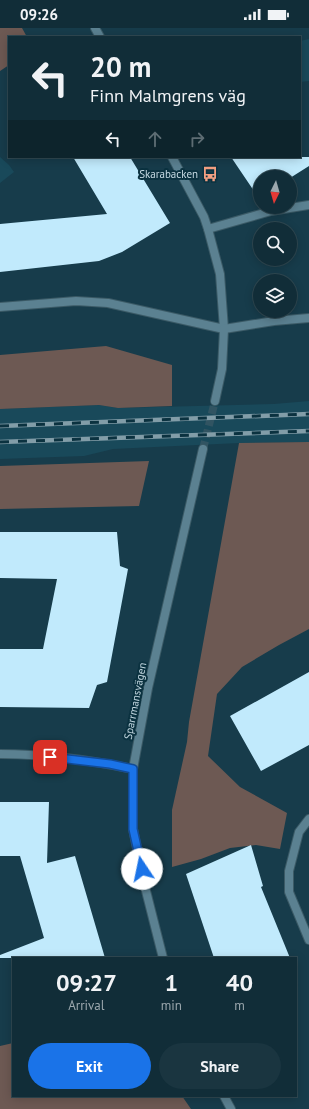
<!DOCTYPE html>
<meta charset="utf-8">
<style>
:root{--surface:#112d38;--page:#1a3540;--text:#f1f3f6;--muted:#9ca8ae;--line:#304953;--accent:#1a73e8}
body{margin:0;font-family:"PT Sans",sans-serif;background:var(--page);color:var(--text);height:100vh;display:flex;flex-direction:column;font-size:15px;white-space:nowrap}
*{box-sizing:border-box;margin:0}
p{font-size:13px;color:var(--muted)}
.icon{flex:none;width:22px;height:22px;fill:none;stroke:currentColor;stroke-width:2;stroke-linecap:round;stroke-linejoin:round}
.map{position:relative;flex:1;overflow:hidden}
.sheet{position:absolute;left:12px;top:929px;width:285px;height:140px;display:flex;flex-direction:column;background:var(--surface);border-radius:0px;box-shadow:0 2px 10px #0003,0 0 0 1px var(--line)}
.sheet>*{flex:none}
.hud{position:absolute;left:8px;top:8px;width:293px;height:122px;border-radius:0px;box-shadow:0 2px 10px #0003,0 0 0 1px var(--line);background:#112d38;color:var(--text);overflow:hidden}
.needle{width:26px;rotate:185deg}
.fabs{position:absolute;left:253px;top:142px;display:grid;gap:8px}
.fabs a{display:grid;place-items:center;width:44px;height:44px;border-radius:50%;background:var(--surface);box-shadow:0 2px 10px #0003,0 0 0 1px var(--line);font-size:20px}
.pin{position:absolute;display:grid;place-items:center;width:34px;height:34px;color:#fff;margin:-17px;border-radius:8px;box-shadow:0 2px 6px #0006}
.me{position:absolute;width:44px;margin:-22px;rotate:349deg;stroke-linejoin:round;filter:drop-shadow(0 0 3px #0008)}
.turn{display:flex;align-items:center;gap:14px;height:84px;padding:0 16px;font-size:18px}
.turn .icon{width:52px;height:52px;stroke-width:2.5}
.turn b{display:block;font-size:28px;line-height:34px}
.lanes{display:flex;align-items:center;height:38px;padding:0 16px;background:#0003;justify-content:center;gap:20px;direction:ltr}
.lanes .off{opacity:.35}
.eta{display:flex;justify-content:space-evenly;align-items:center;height:68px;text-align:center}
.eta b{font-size:24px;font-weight:700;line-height:28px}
.action{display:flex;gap:8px;margin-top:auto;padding:8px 16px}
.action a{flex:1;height:46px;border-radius:24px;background:var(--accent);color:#fff;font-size:16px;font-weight:700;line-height:46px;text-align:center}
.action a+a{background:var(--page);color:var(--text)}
.status{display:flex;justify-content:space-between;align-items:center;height:28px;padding:0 20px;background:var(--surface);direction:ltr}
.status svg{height:11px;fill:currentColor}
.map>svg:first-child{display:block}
.built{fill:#19495a}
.green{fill:#6d5953}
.building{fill:#c1eafc}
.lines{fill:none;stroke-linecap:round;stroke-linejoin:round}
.tertiary-tunnel{stroke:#315462;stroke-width:8;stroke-dasharray:8 4;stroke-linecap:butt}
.service-casing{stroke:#3b5a66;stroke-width:10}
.minor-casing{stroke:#3b5a66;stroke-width:10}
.tertiary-casing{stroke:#3b5a66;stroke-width:10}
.service{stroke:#5b8191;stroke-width:8}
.minor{stroke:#5b8191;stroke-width:8}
.tertiary{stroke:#5b8191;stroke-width:8}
.rail-casing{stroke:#829da8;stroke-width:4.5}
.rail{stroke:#0b3240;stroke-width:3;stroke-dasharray:9;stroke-linecap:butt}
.route-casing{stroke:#114b97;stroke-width:10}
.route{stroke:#1a73e8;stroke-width:7}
.labels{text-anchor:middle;stroke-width:4;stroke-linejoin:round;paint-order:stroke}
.poi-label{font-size:11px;fill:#c6dae3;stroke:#0b3240;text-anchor:end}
.street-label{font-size:11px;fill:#c6dae3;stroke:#0b3240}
</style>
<div class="status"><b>09:26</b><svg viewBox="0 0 49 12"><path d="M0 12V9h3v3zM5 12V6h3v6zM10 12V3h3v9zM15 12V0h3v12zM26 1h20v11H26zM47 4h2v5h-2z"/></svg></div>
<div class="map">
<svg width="309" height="1081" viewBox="0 0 309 1081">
<rect width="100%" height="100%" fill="#173c4b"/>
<path class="built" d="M 309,11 L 309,53 L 300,54 L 300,13 Z
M 0,129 L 9,137 L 14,144 L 0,155 Z
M 309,373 L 309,414 L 239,415 L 113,421 L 84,428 L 0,431 L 0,381 L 99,377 L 118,380 L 274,376 Z"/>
<path class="green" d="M 0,0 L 22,0 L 27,9 L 9,9 L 9,37 L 0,43 Z
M 106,318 L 172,337 L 172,378 L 118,380 L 99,377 L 0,381 L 0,327 Z
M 309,414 L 309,601 L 279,617 L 242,639 L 217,666 L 208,728 L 240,759 L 287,785 L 280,821 L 256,817 L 230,820 L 201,831 L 172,839 L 172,782 L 187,714 L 189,694 L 239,415 Z
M 149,433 L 139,478 L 0,481 L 0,438 Z
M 13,1015 L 13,1068 L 182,1068 L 191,1081 L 0,1081 L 0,1018 Z"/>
<path class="building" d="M 73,129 L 130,129 L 170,195 L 122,224 L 99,233 L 0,244 L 0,196 L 107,186 Z
M 231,129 L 309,129 L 309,138 L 290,150 L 260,149 L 260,168 L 258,169 Z
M 0,504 L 117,504 L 120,538 L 128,541 L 107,654 L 97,657 L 89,680 L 0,679 L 0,621 L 43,621 L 57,551 L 0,550 Z
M 309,644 L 309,717 L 261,743 L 230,688 Z
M 0,774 L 49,774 L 47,835 L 75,828 L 105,930 L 0,930 L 0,927 L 44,910 L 20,828 L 0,828 Z
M 251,817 L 263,858 L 261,859 L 290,930 L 214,930 L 186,846 Z"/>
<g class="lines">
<path class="tertiary-tunnel" d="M 203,421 L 215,373"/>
<g class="service-casing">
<path id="service" d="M 208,201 L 271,183 L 309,177
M 0,279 L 76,273 L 108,275 L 224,301"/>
</g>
<g class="minor-casing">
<path id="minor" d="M 95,0 L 100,9
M 172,129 L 204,189 L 208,201 L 220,246 L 224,301
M 309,791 L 299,804 L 289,843 L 289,864 L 309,912"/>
</g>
<g class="tertiary-casing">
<path id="tertiary" d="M 215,373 L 222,341 L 224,301 L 274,293 L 309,290
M 0,726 C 44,726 90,732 133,741
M 163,930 L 144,855 L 133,801 L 133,741 L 148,660 L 203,421
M 224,1068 L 231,1081"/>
</g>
<use href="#service" class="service"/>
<use href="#minor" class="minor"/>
<use href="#tertiary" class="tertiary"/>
<g class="rail-casing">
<path id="rail" d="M 0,398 L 309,386
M 0,414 L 309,403"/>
</g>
<use href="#rail" class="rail"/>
</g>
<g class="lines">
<g class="route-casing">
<path id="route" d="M 50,729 L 110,736 L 133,741 L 133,801 L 142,841"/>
</g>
<use href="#route" class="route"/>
</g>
<defs>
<g id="bus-bare" transform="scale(1.2)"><path d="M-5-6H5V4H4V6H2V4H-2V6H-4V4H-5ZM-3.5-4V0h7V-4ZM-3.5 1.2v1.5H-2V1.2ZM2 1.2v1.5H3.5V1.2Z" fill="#f3a082" stroke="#0b3240" stroke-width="2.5" paint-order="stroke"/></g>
</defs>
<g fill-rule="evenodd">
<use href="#bus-bare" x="210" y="146"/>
</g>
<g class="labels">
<g class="poi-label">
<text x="198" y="150">Skarabacken</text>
</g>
<g class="street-label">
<text transform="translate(135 673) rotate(-79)" y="4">Sparrmansvägen</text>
</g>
</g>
</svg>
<div class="fabs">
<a><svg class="needle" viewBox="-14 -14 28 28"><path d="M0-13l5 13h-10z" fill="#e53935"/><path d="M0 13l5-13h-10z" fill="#9ca8ae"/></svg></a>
<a><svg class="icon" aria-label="search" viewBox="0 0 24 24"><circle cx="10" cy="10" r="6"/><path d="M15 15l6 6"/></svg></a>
<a><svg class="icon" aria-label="layers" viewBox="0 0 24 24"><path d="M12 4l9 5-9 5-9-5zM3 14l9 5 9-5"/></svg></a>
</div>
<div class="pin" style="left:50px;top:729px;background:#d93025"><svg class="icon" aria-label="arrive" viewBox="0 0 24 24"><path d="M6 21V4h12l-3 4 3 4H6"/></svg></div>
<svg class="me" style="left:142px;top:841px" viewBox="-20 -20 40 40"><circle r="19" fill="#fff"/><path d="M0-13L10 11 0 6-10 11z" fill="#1a73e8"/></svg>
<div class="hud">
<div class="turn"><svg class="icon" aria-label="left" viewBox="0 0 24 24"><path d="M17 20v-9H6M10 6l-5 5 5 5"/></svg><div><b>20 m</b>Finn Malmgrens väg</div></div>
<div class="lanes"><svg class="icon" aria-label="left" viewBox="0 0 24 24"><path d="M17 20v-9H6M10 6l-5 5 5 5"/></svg><svg class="icon off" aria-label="ahead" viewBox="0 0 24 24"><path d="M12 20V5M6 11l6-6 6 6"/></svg><svg class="icon off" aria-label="right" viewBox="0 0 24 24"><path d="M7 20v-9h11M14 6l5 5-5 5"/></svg></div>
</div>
<section class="sheet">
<div class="eta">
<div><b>09:27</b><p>Arrival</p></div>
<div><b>1</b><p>min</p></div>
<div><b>40</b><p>m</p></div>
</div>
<div class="action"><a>Exit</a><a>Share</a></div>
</section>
</div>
